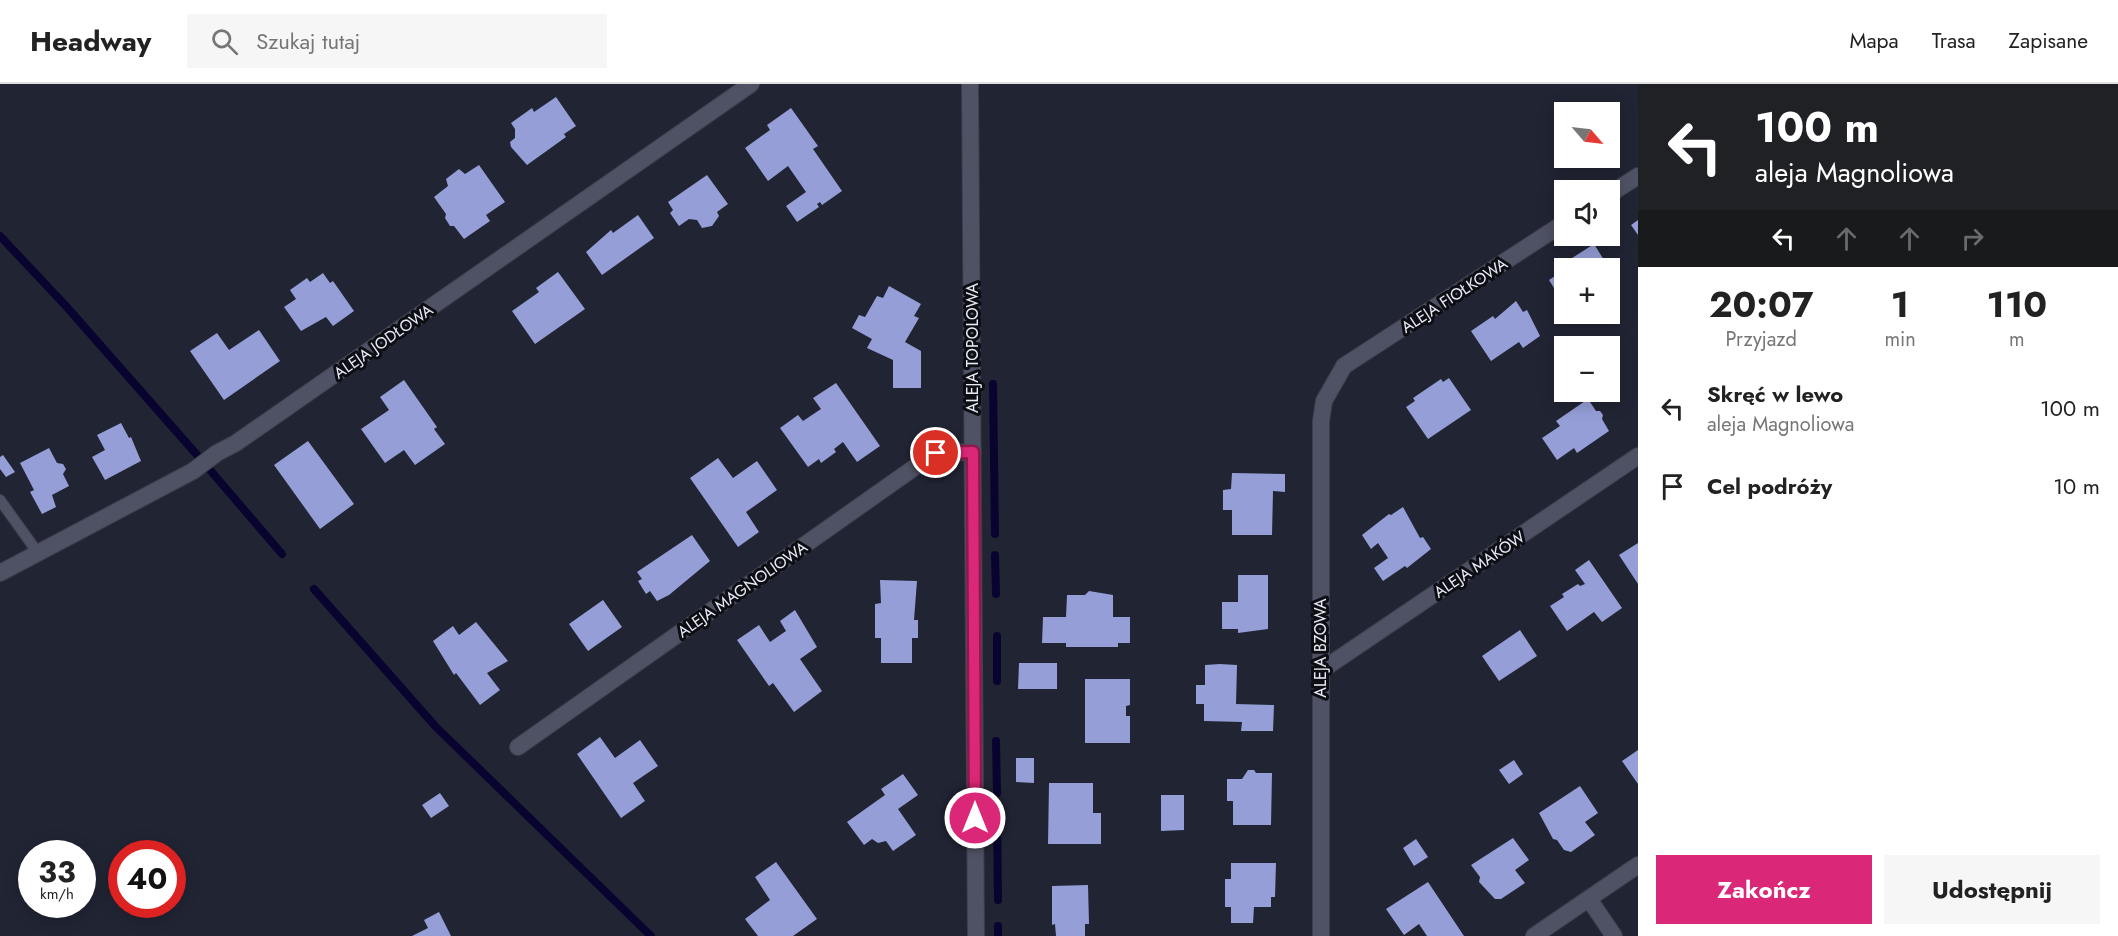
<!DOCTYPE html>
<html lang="pl">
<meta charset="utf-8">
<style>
:root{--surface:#fff;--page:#f6f6f6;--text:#222;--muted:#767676;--line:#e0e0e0;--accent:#db2777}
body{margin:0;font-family:Jost,sans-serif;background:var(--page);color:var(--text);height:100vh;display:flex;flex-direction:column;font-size:22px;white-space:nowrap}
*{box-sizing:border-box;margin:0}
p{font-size:20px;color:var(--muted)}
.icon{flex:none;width:33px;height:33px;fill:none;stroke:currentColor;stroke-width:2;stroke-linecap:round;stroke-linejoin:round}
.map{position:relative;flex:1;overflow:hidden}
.details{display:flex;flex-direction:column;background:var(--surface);width:480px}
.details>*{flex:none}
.hud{background:#202124;color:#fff;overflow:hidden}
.needle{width:39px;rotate:118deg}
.buttons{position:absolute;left:1554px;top:18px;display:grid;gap:12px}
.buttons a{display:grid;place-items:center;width:66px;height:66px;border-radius:0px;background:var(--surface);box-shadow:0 3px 15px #0003;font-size:30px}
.speed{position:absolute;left:18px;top:756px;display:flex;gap:12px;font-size:30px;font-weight:700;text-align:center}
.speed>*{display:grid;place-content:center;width:78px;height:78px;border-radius:50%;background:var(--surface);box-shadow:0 3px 15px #0003;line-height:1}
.speed small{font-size:15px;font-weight:400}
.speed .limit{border:9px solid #d22;background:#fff;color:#111}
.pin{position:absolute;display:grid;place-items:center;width:51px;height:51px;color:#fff;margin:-26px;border:3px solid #fff;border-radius:50%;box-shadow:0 2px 6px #0007}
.me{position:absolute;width:66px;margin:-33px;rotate:0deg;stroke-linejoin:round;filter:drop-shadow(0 0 4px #0008)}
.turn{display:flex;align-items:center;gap:21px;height:126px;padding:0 18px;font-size:27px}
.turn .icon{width:78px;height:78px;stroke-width:2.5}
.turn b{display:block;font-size:42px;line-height:51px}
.lanes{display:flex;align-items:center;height:57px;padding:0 18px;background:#0003;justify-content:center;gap:30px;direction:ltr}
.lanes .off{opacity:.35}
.eta{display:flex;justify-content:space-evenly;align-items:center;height:102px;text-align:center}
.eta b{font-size:36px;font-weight:700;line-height:42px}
.button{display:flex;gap:12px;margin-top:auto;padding:12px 18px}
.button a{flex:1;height:69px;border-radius:0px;background:var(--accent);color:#fff;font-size:24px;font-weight:700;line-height:69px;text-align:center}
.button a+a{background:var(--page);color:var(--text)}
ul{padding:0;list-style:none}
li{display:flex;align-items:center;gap:18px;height:78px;padding:0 18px}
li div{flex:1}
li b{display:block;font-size:22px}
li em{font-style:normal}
header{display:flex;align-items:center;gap:36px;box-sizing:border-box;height:84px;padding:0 30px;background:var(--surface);border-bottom:2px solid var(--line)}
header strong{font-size:28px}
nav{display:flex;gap:33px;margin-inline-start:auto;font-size:21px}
.search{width:420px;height:54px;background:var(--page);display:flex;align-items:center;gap:15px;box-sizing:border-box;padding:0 21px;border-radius:0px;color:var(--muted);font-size:22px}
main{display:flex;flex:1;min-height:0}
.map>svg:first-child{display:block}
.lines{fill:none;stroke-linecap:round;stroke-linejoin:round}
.stream{stroke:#08042f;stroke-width:8}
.building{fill:#959ed7}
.service-casing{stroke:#3c3e4a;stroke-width:12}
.minor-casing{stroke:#3c3e4a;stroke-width:18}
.tertiary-casing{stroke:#3c3e4a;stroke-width:18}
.service{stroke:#4f5264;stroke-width:10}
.minor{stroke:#4f5264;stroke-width:16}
.tertiary{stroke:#4f5264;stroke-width:16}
.route-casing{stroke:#8e194d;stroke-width:15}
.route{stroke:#db2777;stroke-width:10}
.labels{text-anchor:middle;stroke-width:6;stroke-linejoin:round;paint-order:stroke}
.street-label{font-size:16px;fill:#e8eaf5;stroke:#0c0e14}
</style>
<header>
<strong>Headway</strong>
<div class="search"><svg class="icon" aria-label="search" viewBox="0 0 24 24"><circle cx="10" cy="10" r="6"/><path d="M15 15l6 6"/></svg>Szukaj tutaj</div>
<nav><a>Mapa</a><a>Trasa</a><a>Zapisane</a></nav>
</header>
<main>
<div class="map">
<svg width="1638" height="852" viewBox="0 0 1638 852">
<rect width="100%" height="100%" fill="#212433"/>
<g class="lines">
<path class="stream" d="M 0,152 L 65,221 L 198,372
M 993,300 L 995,450
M 210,386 L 282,470
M 995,471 L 996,510
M 314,505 L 436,643 L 651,852
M 997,597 L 997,552
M 996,657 L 997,709
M 997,733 L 998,816
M 998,852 L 998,842"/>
</g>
<path class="building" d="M 556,13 L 576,42 L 564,50 L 566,53 L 527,81 L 511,63 L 510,58 L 515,54 L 515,45 L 511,39 L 532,24 L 534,28 Z
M 791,24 L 818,62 L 813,65 L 842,107 L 822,121 L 820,118 L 817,120 L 819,123 L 797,138 L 786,122 L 806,108 L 788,82 L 768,97 L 745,64 L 770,46 L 767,41 Z
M 479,81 L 505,118 L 486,131 L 490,137 L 464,155 L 454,142 L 450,142 L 445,134 L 446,130 L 434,113 L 448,102 L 446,95 L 459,85 L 465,90 Z
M 707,91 L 728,120 L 717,128 L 719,132 L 712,142 L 702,144 L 697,136 L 689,135 L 679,142 L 670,129 L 673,126 L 668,118 Z
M 638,131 L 654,154 L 602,191 L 586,168 L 611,146 L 613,149 Z
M 1638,136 L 1638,151 L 1631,141 Z
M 1594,160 L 1609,184 L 1564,184 L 1564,220 L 1549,196 L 1561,188 L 1558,183 Z
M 1610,185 L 1616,195 L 1610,199 Z
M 558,188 L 585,225 L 535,260 L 512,227 L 539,208 L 536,204 Z
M 323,189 L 330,199 L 333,197 L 354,227 L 333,242 L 326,233 L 301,247 L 284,223 L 296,215 L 290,206 L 307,194 L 310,198 Z
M 889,202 L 921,220 L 914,232 L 919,234 L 905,258 L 921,267 L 921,304 L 893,304 L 893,276 L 867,264 L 872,255 L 852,244 L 859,231 L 865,233 L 877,212 L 883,214 Z
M 1516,217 L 1523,228 L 1527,226 L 1540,252 L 1523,264 L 1519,258 L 1491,277 L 1471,247 L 1493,232 L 1495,235 Z
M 259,246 L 280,277 L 224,316 L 190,267 L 217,249 L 229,266 Z
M 1449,294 L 1471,326 L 1428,355 L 1406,323 L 1415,317 L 1413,314 L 1441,295 L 1443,298 Z
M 404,296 L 437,343 L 434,345 L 445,360 L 415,381 L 404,366 L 385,379 L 361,345 L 389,326 L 380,313 Z
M 836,299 L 880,362 L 857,378 L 843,358 L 834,365 L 836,368 L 821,379 L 819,375 L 808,383 L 780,344 L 798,331 L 803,337 L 821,325 L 813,314 Z
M 1588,315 L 1596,327 L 1600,327 L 1603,331 L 1602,335 L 1609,347 L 1577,369 L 1574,364 L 1557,376 L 1542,354 L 1560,342 L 1556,337 Z
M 121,339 L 129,354 L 131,353 L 141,377 L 105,396 L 92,373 L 105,366 L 97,351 Z
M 308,357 L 354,420 L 320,445 L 274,381 Z
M 49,364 L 57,379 L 63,380 L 66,385 L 63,390 L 69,402 L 52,411 L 56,423 L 42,430 L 30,408 L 34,406 L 20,379 Z
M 3,371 L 15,388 L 6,393 L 0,385 L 0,373 Z
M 718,374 L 733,394 L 757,377 L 777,406 L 746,428 L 759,448 L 738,463 L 690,394 Z
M 1232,389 L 1285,390 L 1285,408 L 1273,407 L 1272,451 L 1232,451 L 1232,426 L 1223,426 L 1223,406 L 1231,405 Z
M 1403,423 L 1420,454 L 1423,453 L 1431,465 L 1407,484 L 1405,482 L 1383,497 L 1374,484 L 1388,474 L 1378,459 L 1371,465 L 1362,451 L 1389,430 L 1391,431 Z
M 692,451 L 710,477 L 669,511 L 657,517 L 650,507 L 646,510 L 638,497 L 642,495 L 637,488 Z
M 1638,459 L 1638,500 L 1619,471 Z
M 1589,476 L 1622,524 L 1602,538 L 1594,528 L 1567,547 L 1550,522 L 1564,513 L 1562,510 L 1578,500 L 1580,502 L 1585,500 L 1575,486 Z
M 1238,491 L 1268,491 L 1268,545 L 1238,549 L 1238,545 L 1222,545 L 1222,518 L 1238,518 Z
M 880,496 L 917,497 L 914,536 L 918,536 L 918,554 L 912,554 L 912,579 L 881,579 L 881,554 L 875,554 L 875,520 L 881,519 Z
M 1089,507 L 1113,511 L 1113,533 L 1130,533 L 1130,559 L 1118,559 L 1118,563 L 1066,563 L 1066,559 L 1042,559 L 1043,533 L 1066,533 L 1067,511 L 1085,511 Z
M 603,516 L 622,543 L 588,567 L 569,540 Z
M 795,526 L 817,563 L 800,575 L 822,607 L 794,628 L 773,599 L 769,602 L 737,556 L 759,541 L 770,558 L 786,547 L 780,537 Z
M 476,538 L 508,577 L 487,589 L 500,606 L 480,621 L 456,589 L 454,591 L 433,557 L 453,542 L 459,551 Z
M 1520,546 L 1537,572 L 1499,597 L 1482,572 Z
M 1019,579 L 1057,579 L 1057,605 L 1018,605 Z
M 1220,580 L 1237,581 L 1236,620 L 1274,621 L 1273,647 L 1241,647 L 1242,638 L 1204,637 L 1204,620 L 1196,620 L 1196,601 L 1205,601 L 1205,581 Z
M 1085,595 L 1130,595 L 1130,621 L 1126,622 L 1126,632 L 1130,632 L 1130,659 L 1085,659 Z
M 600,653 L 615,674 L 640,656 L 658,682 L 633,699 L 645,717 L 621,734 L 577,670 Z
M 1638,666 L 1638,700 L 1622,677 Z
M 1016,674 L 1034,674 L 1034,699 L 1016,698 Z
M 1514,676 L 1523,690 L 1509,700 L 1499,686 Z
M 1248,686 L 1254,686 L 1256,689 L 1272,689 L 1271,741 L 1233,741 L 1233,717 L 1227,717 L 1227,695 L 1242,695 Z
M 903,690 L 918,711 L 898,725 L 916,751 L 893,767 L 886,757 L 878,759 L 872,755 L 864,761 L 847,738 L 885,711 L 881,705 Z
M 1049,699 L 1093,699 L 1093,729 L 1101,729 L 1101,760 L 1048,760 Z
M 1580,702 L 1598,729 L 1585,738 L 1595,751 L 1571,768 L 1564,766 L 1557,756 L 1553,755 L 1539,729 Z
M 440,709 L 449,722 L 431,734 L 422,721 Z
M 1161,711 L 1184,711 L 1184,746 L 1161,747 Z
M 1513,754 L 1529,776 L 1515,786 L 1525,799 L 1501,815 L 1495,815 L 1479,798 L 1480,793 L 1471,781 Z
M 1416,755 L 1428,773 L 1414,782 L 1403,764 Z
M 776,778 L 817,835 L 793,852 L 758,852 L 745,835 L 770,816 L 755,793 Z
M 1231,779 L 1276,779 L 1275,813 L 1271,813 L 1271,823 L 1254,823 L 1253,839 L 1231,839 L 1231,823 L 1225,823 L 1225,795 L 1231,795 Z
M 1428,798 L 1464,852 L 1427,852 L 1419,840 L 1404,851 L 1386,825 Z
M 1088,801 L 1089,840 L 1085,840 L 1085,852 L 1056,852 L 1055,840 L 1052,841 L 1052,802 Z
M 439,828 L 451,852 L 412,852 L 428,844 L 424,836 Z"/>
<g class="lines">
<g class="service-casing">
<path id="service" d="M 0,416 L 38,469"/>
</g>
<g class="minor-casing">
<path id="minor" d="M 1610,110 L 1638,92
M 0,489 L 193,387 L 217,369 L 236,359 L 751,0
M 1319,588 L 1638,372
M 518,663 L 935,369 L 973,368
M 1589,815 L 1614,852
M 1321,852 L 1321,337 L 1324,317 L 1344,282 L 1564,139
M 1534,852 L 1638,781"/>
</g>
<g class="tertiary-casing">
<path id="tertiary" d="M 970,0 L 976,852"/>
</g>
<use href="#service" class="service"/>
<use href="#minor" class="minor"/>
<use href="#tertiary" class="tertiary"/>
</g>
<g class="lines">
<g class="route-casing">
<path id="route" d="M 936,369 L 973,368 L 975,734"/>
</g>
<use href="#route" class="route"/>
</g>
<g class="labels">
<g class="street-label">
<text transform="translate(1454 211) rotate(-33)" y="6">ALEJA FIOŁKOWA</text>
<text transform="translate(383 257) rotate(-35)" y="6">ALEJA JODŁOWA</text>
<text transform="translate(972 264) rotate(-90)" y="6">ALEJA TOPOLOWA</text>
<text transform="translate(1479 480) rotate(-34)" y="6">ALEJA MAKÓW</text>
<text transform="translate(742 505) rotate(-35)" y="6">ALEJA MAGNOLIOWA</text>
<text transform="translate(1320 564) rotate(-90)" y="6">ALEJA BZOWA</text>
</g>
</g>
</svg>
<div class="buttons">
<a><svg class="needle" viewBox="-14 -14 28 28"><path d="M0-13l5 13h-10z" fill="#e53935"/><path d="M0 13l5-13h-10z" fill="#767676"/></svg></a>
<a><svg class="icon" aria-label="sound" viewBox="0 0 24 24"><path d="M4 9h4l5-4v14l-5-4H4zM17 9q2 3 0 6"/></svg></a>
<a>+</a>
<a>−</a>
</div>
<div class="speed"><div>33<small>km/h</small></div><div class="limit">40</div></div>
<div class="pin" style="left:936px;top:369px;background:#d93025"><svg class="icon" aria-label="arrive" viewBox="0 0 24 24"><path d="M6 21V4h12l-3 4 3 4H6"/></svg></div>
<svg class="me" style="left:975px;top:734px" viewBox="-20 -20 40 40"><circle r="17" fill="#db2777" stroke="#fff" stroke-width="3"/><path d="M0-11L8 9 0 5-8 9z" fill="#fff"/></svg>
</div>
<section class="details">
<div class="hud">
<div class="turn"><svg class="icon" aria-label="left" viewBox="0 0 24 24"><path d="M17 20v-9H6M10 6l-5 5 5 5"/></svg><div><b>100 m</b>aleja Magnoliowa</div></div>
<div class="lanes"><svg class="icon" aria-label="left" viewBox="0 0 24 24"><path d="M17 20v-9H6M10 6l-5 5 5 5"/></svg><svg class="icon off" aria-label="ahead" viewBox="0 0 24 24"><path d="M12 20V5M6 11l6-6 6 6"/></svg><svg class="icon off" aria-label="ahead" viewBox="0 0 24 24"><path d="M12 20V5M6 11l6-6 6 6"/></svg><svg class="icon off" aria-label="right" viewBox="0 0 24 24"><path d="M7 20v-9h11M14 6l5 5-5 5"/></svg></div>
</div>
<div class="eta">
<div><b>20:07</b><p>Przyjazd</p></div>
<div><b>1</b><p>min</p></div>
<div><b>110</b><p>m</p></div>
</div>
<ul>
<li><svg class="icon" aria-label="left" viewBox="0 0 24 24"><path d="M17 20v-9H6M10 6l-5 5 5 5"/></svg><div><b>Skręć w lewo</b><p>aleja Magnoliowa</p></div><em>100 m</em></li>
<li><svg class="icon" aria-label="arrive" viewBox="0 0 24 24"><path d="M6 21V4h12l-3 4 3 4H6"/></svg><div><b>Cel podróży</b></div><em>10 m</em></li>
</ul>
<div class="button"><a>Zakończ</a><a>Udostępnij</a></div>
</section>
</main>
